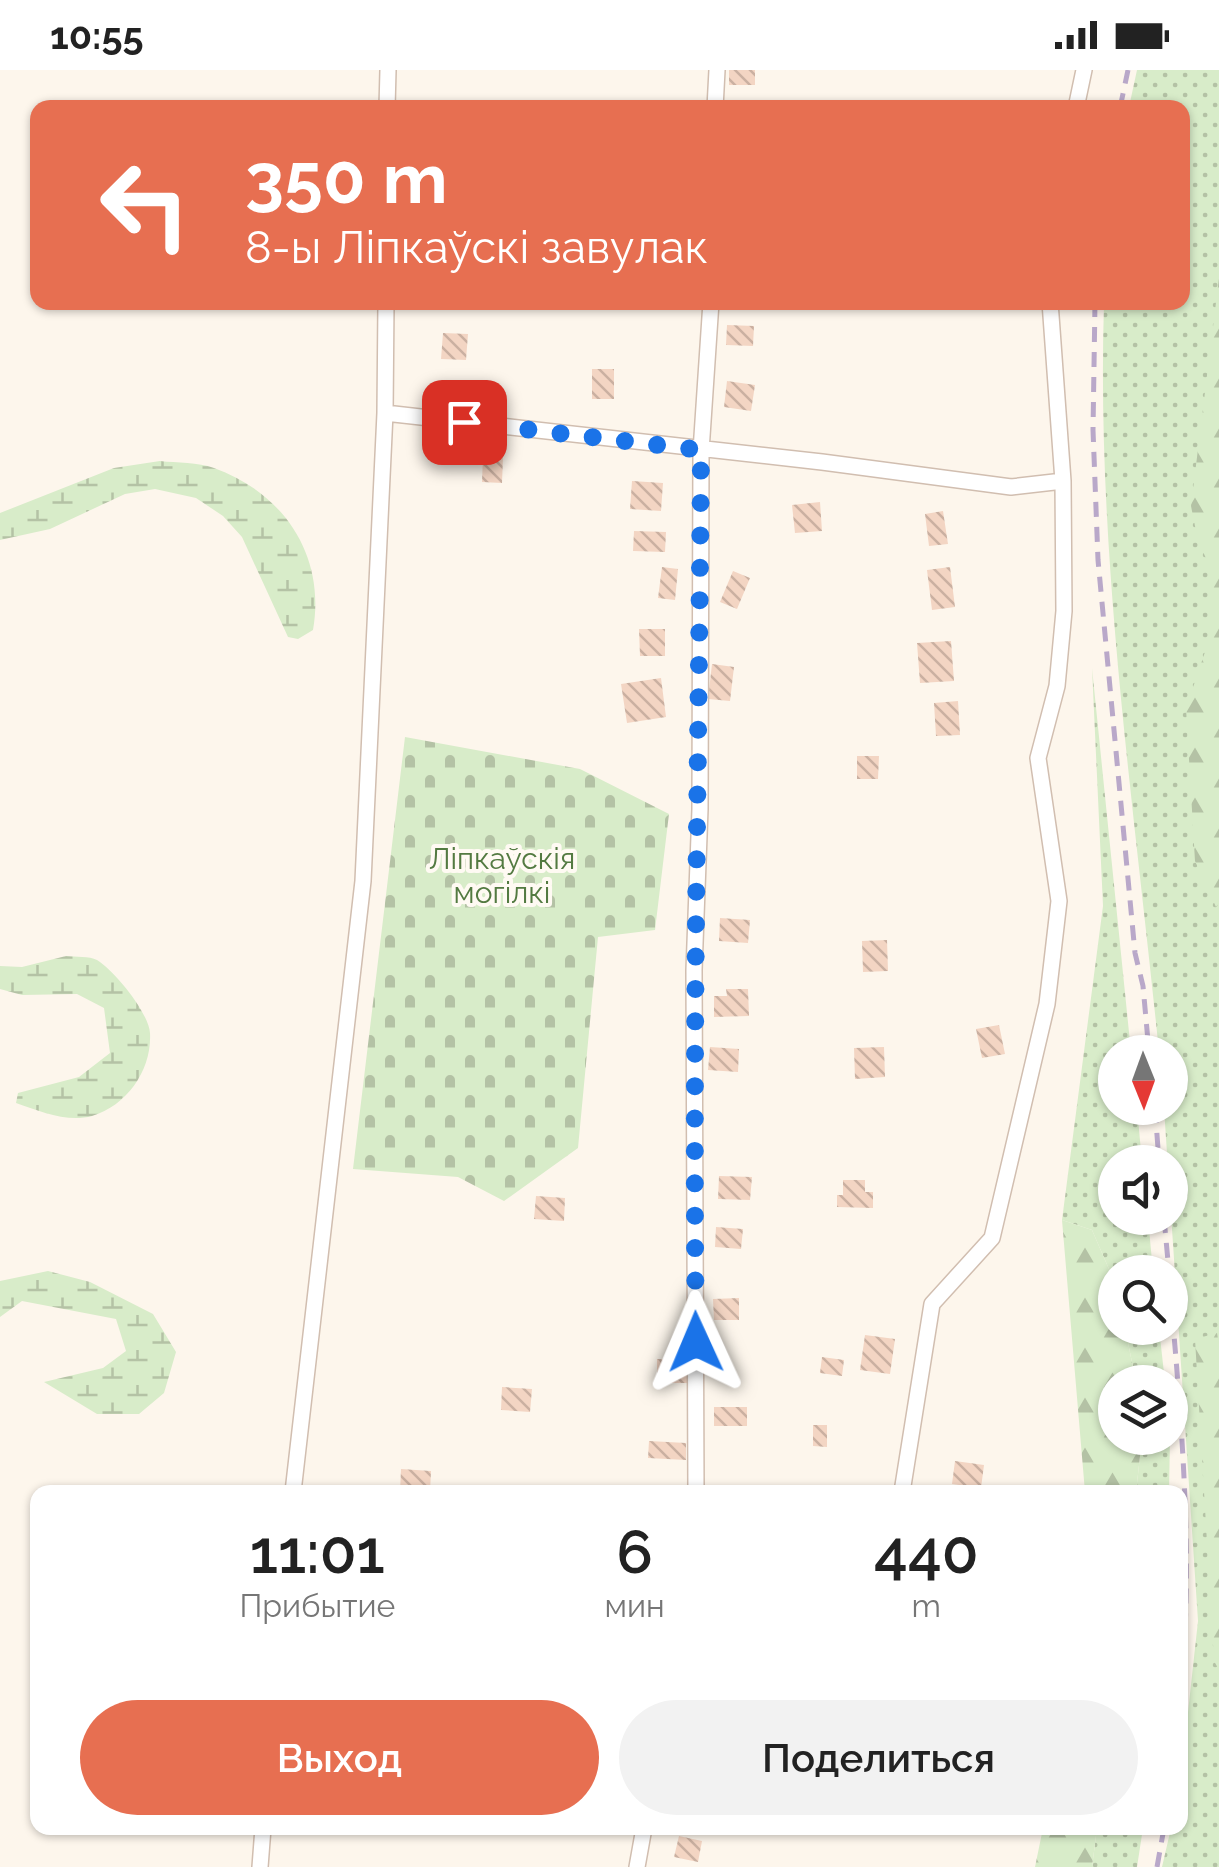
<!DOCTYPE html>
<html lang="ru">
<meta charset="utf-8">
<style>
:root{--surface:#fff;--page:#f2f2f2;--text:#222;--muted:#767676;--accent:#e76f51}
body{margin:0;font-family:Raleway,sans-serif;background:var(--page);color:var(--text);height:100vh;display:flex;flex-direction:column;font-size:38px;white-space:nowrap}
*{box-sizing:border-box;margin:0}
p{font-size:32px;color:var(--muted)}
.icon{flex:none;width:55px;height:55px;fill:none;stroke:currentColor;stroke-width:2;stroke-linecap:round;stroke-linejoin:round}
.map{position:relative;flex:1;overflow:hidden}
.details{position:absolute;left:30px;top:1415px;width:1158px;height:350px;display:flex;flex-direction:column;background:var(--surface);border-radius:20px;box-shadow:0 2px 8px #0004}
.details>*{flex:none}
.hud{position:absolute;left:30px;top:30px;width:1160px;height:210px;border-radius:20px;box-shadow:0 2px 8px #0004;background:#e76f51;color:#fff;overflow:hidden}
.needle{width:65px;rotate:179deg}
.buttons{position:absolute;left:1098px;top:965px;display:grid;gap:20px}
.buttons a{display:grid;place-items:center;width:90px;height:90px;border-radius:50%;background:var(--surface);box-shadow:0 2px 8px #0004;font-size:50px}
.pin{position:absolute;display:grid;place-items:center;width:85px;height:85px;color:#fff;margin:-42px;border-radius:20px;box-shadow:0 5px 15px #0006}
.me{position:absolute;width:110px;margin:-55px;rotate:359deg;stroke-linejoin:round;filter:drop-shadow(0 0 8px #0008)}
.turn{display:flex;align-items:center;gap:35px;height:210px;padding:0 50px;font-size:45px}
.turn .icon{width:130px;height:130px;stroke-width:2.5}
.turn b{display:block;font-size:70px;line-height:85px}
.eta{display:flex;justify-content:space-evenly;align-items:center;height:170px;text-align:center}
.eta b{font-size:60px;font-weight:600;line-height:70px}
.primary-button{display:flex;gap:20px;margin-top:auto;padding:20px 50px}
.primary-button a{flex:1;height:115px;border-radius:60px;background:var(--accent);color:#fff;font-size:40px;font-weight:600;line-height:115px;text-align:center}
.primary-button a+a{background:var(--page);color:var(--text)}
.status{display:flex;justify-content:space-between;align-items:center;height:70px;padding:0 50px;background:var(--surface);direction:ltr}
.status svg{height:28px;fill:currentColor}
.map>svg:first-child{display:block}
.grass{fill:url(#grass-dots)}
.forest{fill:url(#forest-firs)}
.wetland{fill:url(#wetland-marsh)}
.cemetery{fill:url(#cemetery-stones)}
.shadow{fill:#0003}
.building{fill:url(#building-back-hatch)}
.lines{fill:none;stroke-linecap:round;stroke-linejoin:round}
.minor-casing{stroke:#d1beb0;stroke-width:18}
.minor{stroke:#fff;stroke-width:15}
.rail{stroke:#b9a8c9;stroke-width:5;stroke-dasharray:15 10;stroke-linecap:butt}
.route{stroke:#1a73e8;stroke-width:18;stroke-dasharray:0 32.4}
.labels{text-anchor:middle;stroke-width:8;stroke-linejoin:round;paint-order:stroke}
.park-label{font-size:30px;fill:#537a41;stroke:#fffaf3}
</style>
<div class="status"><b>10:55</b><svg viewBox="0 0 49 12"><path d="M0 12V9h3v3zM5 12V6h3v6zM10 12V3h3v9zM15 12V0h3v12zM26 1h20v11H26zM47 4h2v5h-2z"/></svg></div>
<div class="map">
<svg width="1219" height="1797" viewBox="0 0 1219 1797">
<defs>
<pattern id="grass-dots" width="8" height="8" patternUnits="userSpaceOnUse" patternTransform="scale(2.5)"><rect width="8" height="8" fill="#d8ecc9"/><path d="M2 2h.1M6 6h.1" fill="none" stroke="#b4c2a5" stroke-width="1.8" stroke-linecap="round"/></pattern>
<pattern id="forest-firs" width="22" height="20" patternUnits="userSpaceOnUse" patternTransform="scale(2.5)"><rect width="22" height="20" fill="#d8ecc9"/><path d="M5 1l3.5 6h-7zM16 11l3.5 6h-7z" fill="#b4c2a5"/></pattern>
<pattern id="wetland-marsh" width="20" height="14" patternUnits="userSpaceOnUse" patternTransform="scale(2.5)"><rect width="20" height="14" fill="#d8ecc9"/><path d="M1 5h8M5 5V1M11 12h8M15 12V8" fill="none" stroke="#b4c2a5"/></pattern>
<pattern id="cemetery-stones" width="16" height="16" patternUnits="userSpaceOnUse" patternTransform="scale(2.5)"><rect width="16" height="16" fill="#d8ecc9"/><path d="M2 7V4a2 2 0 0 1 4 0v3zM10 15v-3a2 2 0 0 1 4 0v3z" fill="#b4c2a5"/></pattern>
<pattern id="building-back-hatch" width="6" height="6" patternUnits="userSpaceOnUse" patternTransform="scale(2.5)"><rect width="6" height="6" fill="#f3d5c3"/><path d="M-1 5l2 2M0 0l6 6M5-1l2 2" fill="none" stroke="#cab0a1"/></pattern>
</defs>
<rect width="100%" height="100%" fill="#fdf6ec"/>
<path class="grass" d="M 1137,0 L 1219,0 L 1219,1797 L 1162,1797 L 1171,1758 L 1180,1758 L 1180,1715 L 1198,1551 L 1164,1038 L 1170,1038 L 1170,982 L 1159,982 C 1134,734 1096,483 1104,233 L 1182,232 L 1182,38 L 1129,37 Z
M 1092,598 L 1131,982 L 1115,982 L 1115,1038 L 1137,1038 L 1142,1092 L 1115,1092 L 1115,1148 L 1148,1148 L 1153,1202 L 1115,1202 L 1115,1213 L 1092,1160 L 1062,1150 L 1103,836 Z
M 1125,1258 L 1159,1258 L 1165,1312 L 1136,1312 Z
M 1142,1368 L 1170,1368 L 1169,1422 L 1136,1422 Z
M 1097,1758 L 1143,1758 L 1137,1797 L 1092,1797 Z"/>
<path class="forest" d="M 1219,208 L 1219,833 L 1216,837 L 1195,791 L 1186,638 L 1207,576 L 1211,543 L 1211,499 L 1198,471 L 1191,436 Z
M 1062,1150 L 1092,1160 L 1115,1213 L 1115,1258 L 1125,1258 L 1136,1312 L 1115,1312 L 1115,1368 L 1142,1368 L 1136,1422 L 1085,1422 Z
M 1217,1263 L 1219,1276 L 1219,1600 L 1214,1591 L 1195,1269 Z
M 1043,1758 L 1097,1758 L 1092,1797 L 1035,1797 Z"/>
<path class="wetland" d="M 160,391 C 177,393 198,392 214,398 C 284,423 326,486 313,560 L 298,569 L 288,567 L 242,467 L 223,446 L 196,428 L 155,419 L 125,424 L 50,459 L 0,470 L 0,443 L 114,398 Z
M 66,886 C 76,887 89,886 97,890 C 114,900 149,943 150,963 C 152,999 128,1035 92,1046 C 68,1053 39,1041 16,1033 L 18,1023 L 79,1007 L 110,983 L 104,938 L 77,924 L 22,925 L 0,919 L 0,896 L 22,897 Z
M 48,1201 L 90,1212 L 153,1244 L 176,1282 L 164,1323 L 139,1344 L 97,1344 L 44,1312 L 103,1298 L 126,1281 L 116,1249 L 22,1231 L 0,1247 L 0,1211 Z"/>
<path class="cemetery" d="M 405,667 L 580,699 L 669,744 L 655,860 L 598,867 L 578,1078 L 504,1131 L 458,1107 L 353,1099 Z"/>
<path class="shadow" d="M 675,232 L 705,232 L 705,234 L 675,235 Z"/>
<path class="building" d="M 729,0 L 755,0 L 755,15 L 729,15 Z
M 727,255 L 754,256 L 753,276 L 726,275 Z
M 443,263 L 468,264 L 466,290 L 441,289 Z
M 592,299 L 614,299 L 614,329 L 592,329 Z
M 727,311 L 755,315 L 751,341 L 724,337 Z
M 483,386 L 503,387 L 502,413 L 482,412 Z
M 632,411 L 663,413 L 661,441 L 630,439 Z
M 820,432 L 822,461 L 795,463 L 792,435 Z
M 943,441 L 948,474 L 929,476 L 925,444 Z
M 634,461 L 666,462 L 665,482 L 633,481 Z
M 662,497 L 678,499 L 675,530 L 658,528 Z
M 950,497 L 955,537 L 932,540 L 927,500 Z
M 733,501 L 750,508 L 737,539 L 720,532 Z
M 639,559 L 665,559 L 665,586 L 640,586 Z
M 951,571 L 954,611 L 920,613 L 917,573 Z
M 712,594 L 734,597 L 730,631 L 708,629 Z
M 661,608 L 666,647 L 627,653 L 621,614 Z
M 958,631 L 960,665 L 936,666 L 934,633 Z
M 857,686 L 879,686 L 878,709 L 857,709 Z
M 720,848 L 750,850 L 748,873 L 719,871 Z
M 887,870 L 888,901 L 863,902 L 862,871 Z
M 726,919 L 748,919 L 749,946 L 714,947 L 714,926 L 727,926 Z
M 999,955 L 1005,984 L 982,988 L 976,959 Z
M 710,977 L 739,979 L 738,1002 L 708,1000 Z
M 884,977 L 885,1007 L 855,1009 L 854,978 Z
M 719,1106 L 752,1107 L 750,1130 L 718,1129 Z
M 843,1110 L 865,1110 L 865,1122 L 873,1122 L 873,1138 L 837,1137 L 837,1125 L 843,1125 Z
M 536,1126 L 565,1128 L 564,1151 L 534,1149 Z
M 716,1157 L 743,1159 L 741,1179 L 715,1177 Z
M 739,1228 L 739,1250 L 714,1250 L 713,1229 Z
M 865,1265 L 895,1269 L 890,1304 L 860,1300 Z
M 822,1287 L 844,1290 L 842,1306 L 820,1303 Z
M 657,1289 L 687,1290 L 687,1313 L 657,1313 Z
M 502,1317 L 532,1319 L 530,1342 L 501,1340 Z
M 714,1337 L 747,1337 L 747,1356 L 714,1356 Z
M 813,1355 L 827,1355 L 827,1377 L 813,1376 Z
M 649,1371 L 686,1373 L 686,1390 L 648,1388 Z
M 955,1391 L 984,1395 L 981,1418 L 952,1414 Z
M 401,1399 L 431,1401 L 430,1422 L 400,1422 Z
M 679,1766 L 702,1771 L 698,1792 L 674,1787 Z"/>
<g class="lines">
<g class="minor-casing">
<path id="minor" d="M 387,38 L 388,0
M 715,38 L 717,0
M 1076,38 L 1084,0
M 385,343 L 822,392 L 1011,417 L 1063,411
M 293,1422 L 363,811 L 385,343 L 386,232
M 696,1422 L 694,900 L 700,739 L 701,381 L 711,232
M 902,1422 L 932,1234 L 992,1168 L 1047,934 L 1059,831 L 1038,688 L 1057,616 L 1064,541 L 1063,411 L 1050,232
M 260,1797 L 263,1758
M 637,1797 L 644,1758"/>
</g>
<use href="#minor" class="minor"/>
<path class="rail" d="M 1120,38 L 1128,0
M 1095,232 L 1093,360 L 1098,490 L 1135,883 L 1143,916 L 1149,982
M 1155,1038 L 1159,1092
M 1164,1148 L 1169,1202
M 1170,1219 C 1182,1356 1194,1493 1180,1631
M 1157,1797 L 1164,1758"/>
</g>
<g class="lines">
<path class="route" d="M 464,352 L 701,380 C 699,678 692,975 696,1272"/>
</g>
<g class="labels">
<g class="park-label">
<text x="502" y="799">Ліпкаўскія<tspan x="502" dy="34">могілкі</tspan></text>
</g>
</g>
</svg>
<div class="buttons">
<a><svg class="needle" viewBox="-14 -14 28 28"><path d="M0-13l5 13h-10z" fill="#e53935"/><path d="M0 13l5-13h-10z" fill="#767676"/></svg></a>
<a><svg class="icon" aria-label="sound" viewBox="0 0 24 24"><path d="M4 9h4l5-4v14l-5-4H4zM17 9q2 3 0 6"/></svg></a>
<a><svg class="icon" aria-label="search" viewBox="0 0 24 24"><circle cx="10" cy="10" r="6"/><path d="M15 15l6 6"/></svg></a>
<a><svg class="icon" aria-label="layers" viewBox="0 0 24 24"><path d="M12 4l9 5-9 5-9-5zM3 14l9 5 9-5"/></svg></a>
</div>
<div class="pin" style="left:464px;top:352px;background:#d93025"><svg class="icon" aria-label="arrive" viewBox="0 0 24 24"><path d="M6 21V4h12l-3 4 3 4H6"/></svg></div>
<svg class="me" style="left:696px;top:1272px" viewBox="-20 -20 40 40"><path d="M0-17L14 15 0 8-14 15z" fill="#1a73e8" stroke="#fff" stroke-width="4"/></svg>
<div class="hud">
<div class="turn"><svg class="icon" aria-label="left" viewBox="0 0 24 24"><path d="M17 20v-9H6M10 6l-5 5 5 5"/></svg><div><b>350 m</b>8-ы Ліпкаўскі завулак</div></div>
</div>
<section class="details">
<div class="eta">
<div><b>11:01</b><p>Прибытие</p></div>
<div><b>6</b><p>мин</p></div>
<div><b>440</b><p>m</p></div>
</div>
<div class="primary-button"><a>Выход</a><a>Поделиться</a></div>
</section>
</div>
